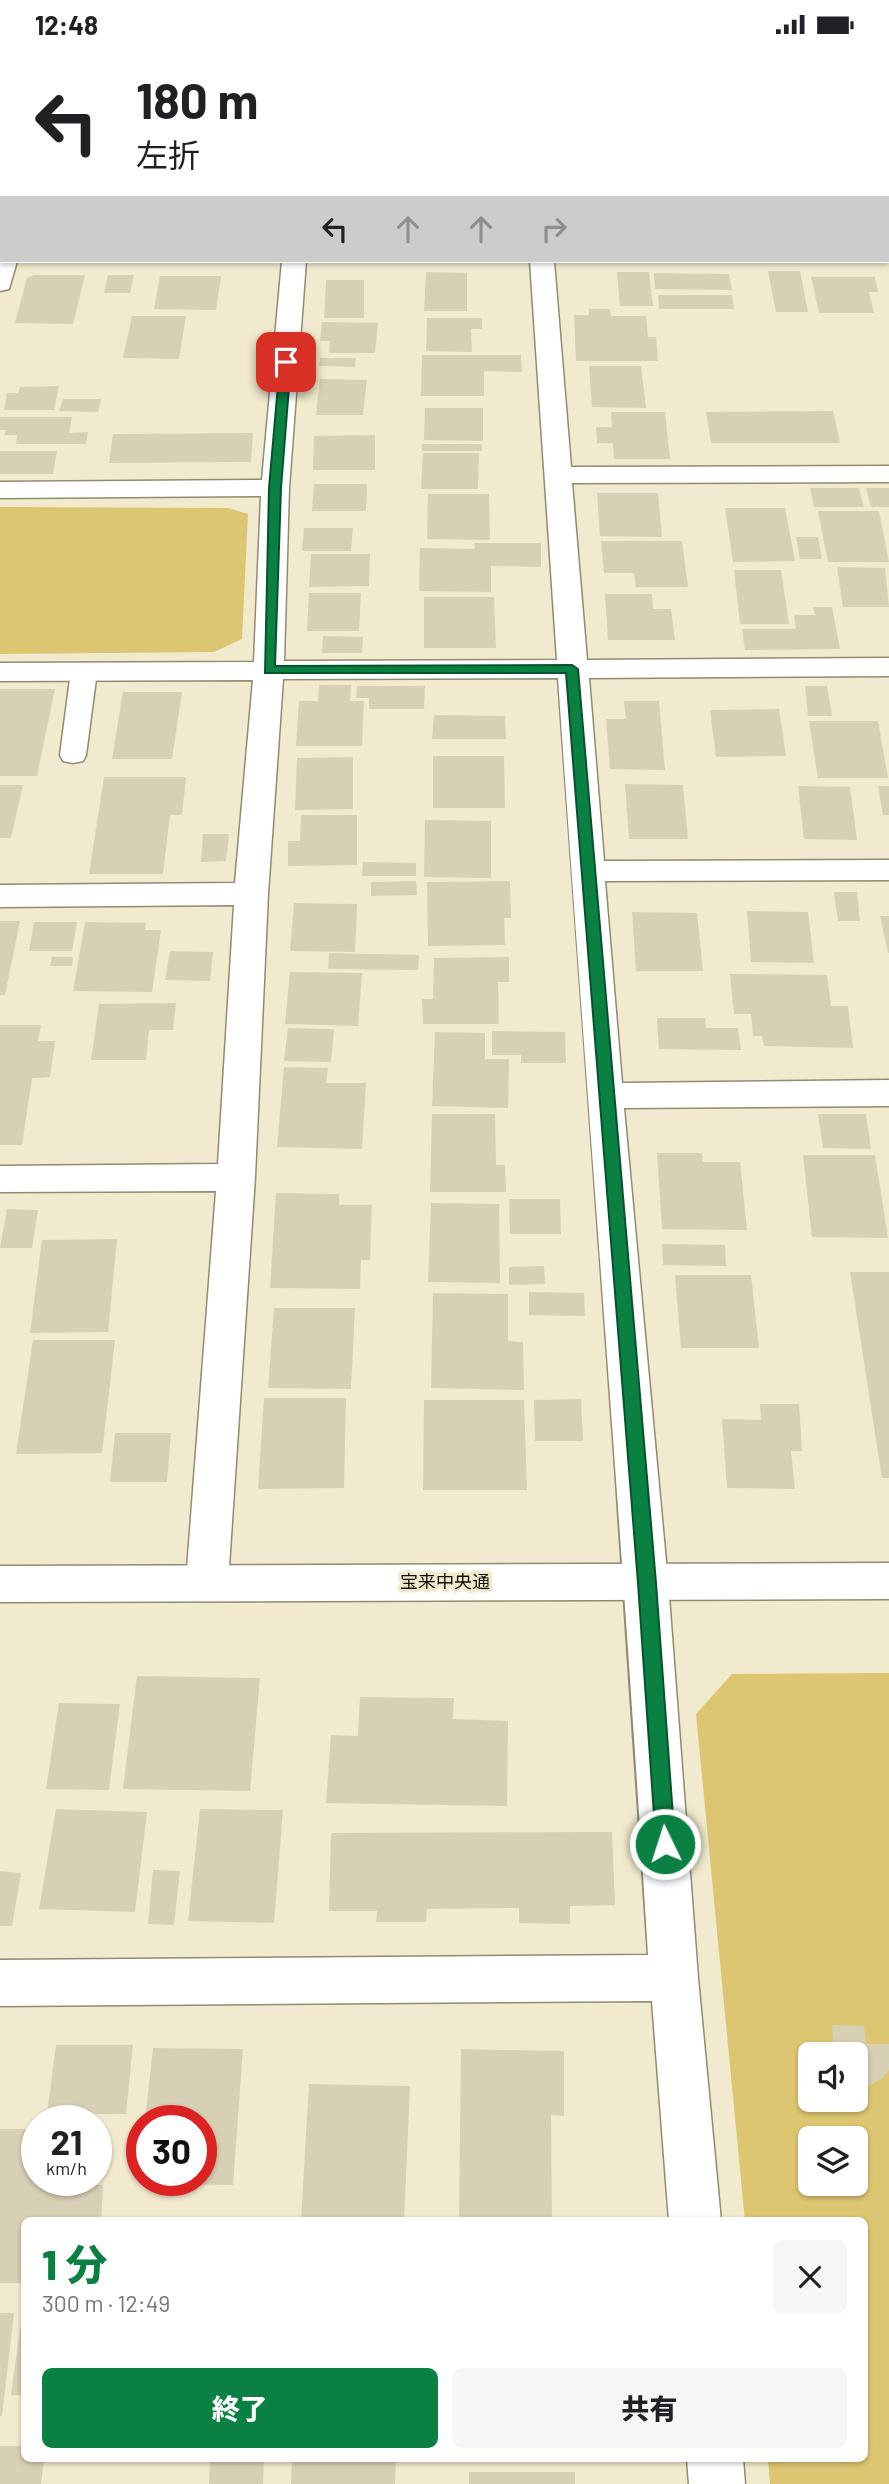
<!DOCTYPE html>
<html lang="ja">
<meta charset="utf-8">
<style>
:root{--surface:#fff;--page:#f6f6f6;--text:#202124;--muted:#757577;--accent:#0b8043}
body{margin:0;font-family:Barlow,"Noto Sans JP",sans-serif;background:var(--page);color:var(--text);height:100vh;display:flex;flex-direction:column;font-size:26px;white-space:nowrap}
*{box-sizing:border-box;margin:0}
p{font-size:23px;color:var(--muted)}
.icon{flex:none;width:38px;height:38px;fill:none;stroke:currentColor;stroke-width:2;stroke-linecap:round;stroke-linejoin:round}
.map{position:relative;flex:1;overflow:hidden}
.sheet{position:absolute;left:21px;top:2168px;width:847px;height:245px;display:flex;flex-direction:column;background:var(--surface);border-radius:10px;box-shadow:0 2px 5px #0004}
.sheet>*{flex:none}
.hud{position:absolute;left:0px;top:0px;width:889px;height:214px;box-shadow:0 2px 5px #0004;background:#fff;color:var(--text);overflow:hidden}
.controls{position:absolute;left:798px;top:1993px;display:grid;gap:14px}
.controls a{display:grid;place-items:center;width:70px;height:70px;border-radius:10px;background:var(--surface);box-shadow:0 2px 5px #0004;font-size:35px}
.speed{position:absolute;left:21px;top:2056px;display:flex;gap:14px;font-size:35px;font-weight:700;text-align:center}
.speed>*{display:grid;place-content:center;width:91px;height:91px;border-radius:50%;background:var(--surface);box-shadow:0 2px 5px #0004;line-height:1}
.speed small{font-size:18px;font-weight:400}
.speed .limit{border:10px solid #d22;background:#fff;color:#111}
.pin{position:absolute;display:grid;place-items:center;width:60px;height:60px;color:#fff;margin:-30px;border-radius:14px;box-shadow:0 4px 10px #0006}
.me{position:absolute;width:77px;margin:-38px;rotate:356deg;stroke-linejoin:round;filter:drop-shadow(0 0 5px #0008)}
.turn{display:flex;align-items:center;gap:24px;height:147px;padding:0 21px;font-size:32px}
.turn .icon{width:91px;height:91px;stroke-width:2.5}
.turn b{display:block;font-size:49px;line-height:60px}
.lanes{display:flex;align-items:center;height:66px;padding:0 21px;background:#0003;justify-content:center;gap:35px;direction:ltr}
.lanes .off{opacity:.35}
.round{display:grid;place-items:center;flex:none;width:74px;height:74px;border-radius:10px;background:var(--page)}
.headline{display:flex;align-items:center;justify-content:space-between;height:119px;padding:0 21px}
h1{font-size:42px;font-weight:800;line-height:52px;color:var(--accent)}
.button{display:flex;gap:14px;margin-top:auto;padding:14px 21px}
.button a{flex:1;height:80px;border-radius:10px;background:var(--accent);color:#fff;font-size:28px;font-weight:800;line-height:80px;text-align:center}
.button a+a{background:var(--page);color:var(--text)}
.status{display:flex;justify-content:space-between;align-items:center;height:49px;padding:0 35px;background:var(--surface);direction:ltr}
.status svg{height:19px;fill:currentColor}
.map>svg:first-child{display:block}
.green{fill:#ddc671;fill-rule:evenodd}
.building{fill:#d8d0b4}
.lines{fill:none;stroke-linecap:round;stroke-linejoin:round}
.service-casing{stroke:#928b71;stroke-width:3}
.minor-casing{stroke:#928b71;stroke-width:3}
.tertiary-casing{stroke:#928b71;stroke-width:3}
.primary-casing{stroke:#928b71;stroke-width:3}
.service{fill:#fff;fill-rule:evenodd}
.minor{fill:#fff;fill-rule:evenodd}
.tertiary{fill:#fff;fill-rule:evenodd}
.primary{fill:#fff;fill-rule:evenodd}
.route{fill:#0b8043;stroke:#07532c;stroke-width:2}
.labels{text-anchor:middle;stroke-width:7;stroke-linejoin:round;paint-order:stroke}
.street-label{font-size:18px;fill:#110e05;stroke:#f2eace}
</style>
<div class="status"><b>12:48</b><svg viewBox="0 0 49 12"><path d="M0 12V9h3v3zM5 12V6h3v6zM10 12V3h3v9zM15 12V0h3v12zM26 1h20v11H26zM47 4h2v5h-2z"/></svg></div>
<div class="map">
<svg width="889" height="2435" viewBox="0 0 889 2435">
<rect width="100%" height="100%" fill="#f2eace"/>
<path class="green" d="M 348,0 L 666,0 L 343,2 Z
M 0,458 L 228,459 L 248,465 L 242,590 L 214,603 L 0,605 Z
M 889,1624 L 889,2435 L 770,2435 L 768,2410 L 864,2410 L 864,2172 L 745,2172 L 696,1665 L 732,1625 ZM 810,2006 L 856,2006 L 856,2051 L 810,2051 ZM 810,2090 L 856,2090 L 856,2135 L 810,2135 Z"/>
<path class="building" d="M 768,222 L 800,222 L 808,263 L 776,263 Z
M 426,223 L 467,224 L 467,262 L 424,262 Z
M 617,223 L 649,223 L 653,257 L 620,257 Z
M 654,224 L 729,225 L 732,241 L 655,240 Z
M 34,226 L 85,226 L 73,275 L 15,274 L 27,229 Z
M 108,226 L 134,226 L 130,244 L 104,244 Z
M 160,227 L 221,227 L 216,261 L 154,260 Z
M 811,228 L 875,228 L 878,243 L 869,243 L 874,264 L 819,264 Z
M 326,231 L 364,231 L 364,269 L 324,269 Z
M 658,246 L 732,246 L 734,260 L 659,260 Z
M 589,260 L 610,260 L 611,267 L 646,267 L 648,288 L 656,288 L 658,312 L 576,312 L 574,266 L 589,266 Z
M 132,267 L 186,267 L 179,310 L 123,309 Z
M 427,269 L 482,269 L 482,280 L 471,280 L 472,303 L 426,302 Z
M 322,273 L 378,274 L 375,304 L 329,304 L 330,292 L 320,292 Z
M 422,306 L 521,306 L 522,323 L 484,322 L 484,347 L 421,347 Z
M 320,309 L 356,309 L 355,318 L 319,317 Z
M 589,317 L 641,317 L 646,359 L 592,358 Z
M 320,330 L 367,331 L 363,366 L 316,366 Z
M 59,337 L 54,361 L 4,361 L 7,344 L 18,344 L 20,338 Z
M 63,350 L 101,350 L 98,363 L 59,362 Z
M 425,359 L 483,359 L 483,392 L 424,391 Z
M 833,362 L 840,394 L 711,394 L 706,363 Z
M 611,363 L 665,363 L 670,410 L 614,410 L 613,394 L 597,394 L 596,378 L 612,378 Z
M 0,368 L 72,368 L 69,384 L 88,383 L 86,395 L 16,395 L 17,386 L 4,386 L 6,381 L 0,381 Z
M 253,384 L 251,413 L 109,414 L 113,385 Z
M 375,386 L 375,421 L 313,421 L 314,387 Z
M 422,395 L 482,395 L 482,402 L 422,402 Z
M 0,402 L 57,402 L 53,425 L 0,425 Z
M 423,404 L 479,404 L 478,440 L 421,440 Z
M 314,435 L 367,435 L 366,462 L 312,462 Z
M 810,439 L 859,439 L 864,458 L 814,458 Z
M 866,439 L 889,439 L 889,458 L 871,458 Z
M 597,444 L 658,444 L 662,488 L 600,487 Z
M 428,445 L 489,445 L 490,491 L 427,490 Z
M 725,459 L 785,459 L 795,512 L 733,513 Z
M 818,462 L 879,462 L 889,513 L 828,513 Z
M 304,479 L 353,479 L 351,502 L 302,502 Z
M 796,488 L 818,488 L 822,510 L 800,510 Z
M 601,492 L 682,492 L 688,538 L 636,538 L 634,524 L 604,524 Z
M 474,494 L 541,494 L 541,518 L 491,517 L 491,543 L 419,542 L 420,499 L 475,500 Z
M 311,505 L 370,505 L 369,537 L 309,538 Z
M 837,518 L 885,519 L 889,558 L 843,558 Z
M 734,521 L 781,521 L 789,575 L 740,575 Z
M 309,544 L 361,544 L 359,582 L 307,582 Z
M 605,545 L 652,545 L 653,560 L 671,560 L 675,591 L 608,591 Z
M 424,548 L 494,548 L 496,599 L 424,599 Z
M 813,558 L 832,558 L 840,600 L 745,601 L 742,580 L 796,580 L 794,566 L 815,566 Z
M 323,587 L 363,588 L 362,604 L 322,604 Z
M 319,636 L 351,636 L 350,652 L 364,652 L 362,697 L 296,697 L 299,652 L 318,652 Z
M 357,637 L 425,637 L 424,660 L 369,660 L 369,649 L 356,649 Z
M 805,637 L 827,637 L 832,667 L 808,667 Z
M 0,640 L 55,640 L 37,727 L 0,727 Z
M 123,643 L 182,643 L 172,710 L 112,710 Z
M 624,652 L 659,652 L 665,721 L 610,720 L 606,670 L 626,670 Z
M 779,660 L 786,707 L 716,708 L 710,661 Z
M 434,666 L 505,667 L 506,690 L 432,690 Z
M 809,672 L 878,672 L 888,729 L 818,729 Z
M 433,707 L 504,707 L 505,759 L 433,759 Z
M 353,708 L 353,760 L 295,761 L 297,709 Z
M 104,728 L 186,728 L 182,766 L 170,766 L 163,825 L 89,825 Z
M 625,735 L 683,736 L 688,790 L 629,790 Z
M 0,736 L 23,736 L 11,789 L 0,789 Z
M 798,737 L 850,738 L 857,791 L 804,790 Z
M 878,737 L 889,737 L 889,766 L 883,766 Z
M 301,766 L 357,766 L 357,816 L 288,817 L 288,792 L 300,792 Z
M 425,771 L 491,772 L 491,829 L 424,828 Z
M 203,785 L 229,785 L 226,812 L 201,813 Z
M 363,813 L 416,814 L 416,827 L 362,827 Z
M 416,832 L 417,846 L 371,847 L 371,833 Z
M 510,832 L 511,869 L 504,869 L 505,896 L 428,897 L 427,833 Z
M 834,843 L 857,843 L 860,872 L 838,872 Z
M 294,854 L 357,855 L 355,903 L 290,902 Z
M 747,862 L 808,863 L 814,914 L 751,913 Z
M 632,863 L 697,864 L 703,922 L 636,922 Z
M 880,867 L 889,867 L 889,904 L 888,904 Z
M 0,872 L 20,872 L 5,946 L 0,946 Z
M 34,873 L 77,873 L 72,902 L 29,902 Z
M 85,873 L 146,874 L 145,881 L 161,881 L 152,943 L 73,942 Z
M 170,902 L 213,903 L 210,932 L 165,931 Z
M 329,904 L 419,906 L 418,921 L 328,920 Z
M 52,908 L 73,908 L 72,917 L 50,917 Z
M 509,908 L 509,933 L 498,933 L 499,975 L 423,975 L 422,950 L 433,950 L 434,909 Z
M 290,923 L 362,924 L 358,977 L 285,975 Z
M 730,925 L 827,926 L 831,957 L 848,957 L 853,999 L 764,997 L 762,987 L 753,987 L 751,965 L 734,965 Z
M 176,954 L 173,981 L 149,981 L 146,1011 L 91,1011 L 99,955 Z
M 657,969 L 705,969 L 706,979 L 738,979 L 741,1001 L 659,1000 Z
M 0,976 L 41,976 L 38,992 L 55,992 L 50,1028 L 32,1029 L 22,1096 L 0,1096 Z
M 288,979 L 334,980 L 331,1013 L 284,1012 Z
M 492,982 L 565,983 L 566,1014 L 521,1014 L 521,1006 L 492,1006 Z
M 435,983 L 485,984 L 485,1010 L 509,1010 L 508,1059 L 432,1057 Z
M 284,1018 L 328,1019 L 326,1034 L 366,1034 L 362,1100 L 277,1098 Z
M 432,1065 L 495,1065 L 496,1116 L 505,1116 L 506,1143 L 430,1143 Z
M 818,1065 L 866,1065 L 871,1100 L 823,1099 Z
M 657,1104 L 702,1104 L 703,1113 L 740,1113 L 747,1181 L 662,1180 Z
M 803,1106 L 875,1106 L 888,1189 L 812,1188 Z
M 276,1144 L 339,1145 L 339,1156 L 372,1156 L 370,1211 L 361,1211 L 360,1240 L 270,1239 Z
M 509,1150 L 560,1150 L 561,1185 L 510,1185 Z
M 431,1154 L 499,1155 L 500,1234 L 428,1233 Z
M 7,1160 L 38,1161 L 32,1199 L 0,1199 Z
M 117,1190 L 108,1283 L 30,1284 L 42,1191 Z
M 662,1195 L 725,1196 L 726,1217 L 663,1216 Z
M 544,1217 L 545,1235 L 509,1236 L 509,1218 Z
M 850,1223 L 889,1223 L 889,1429 L 882,1429 Z
M 675,1226 L 751,1226 L 759,1299 L 681,1299 Z
M 529,1243 L 584,1244 L 585,1267 L 529,1266 Z
M 433,1244 L 508,1245 L 508,1292 L 523,1293 L 524,1341 L 431,1339 Z
M 274,1259 L 355,1259 L 351,1340 L 268,1339 Z
M 33,1291 L 115,1291 L 102,1404 L 16,1405 Z
M 264,1349 L 346,1349 L 344,1439 L 258,1440 Z
M 581,1350 L 583,1392 L 535,1392 L 534,1351 Z
M 424,1351 L 524,1351 L 527,1441 L 423,1441 Z
M 760,1355 L 799,1355 L 802,1402 L 791,1402 L 795,1440 L 727,1439 L 722,1370 L 761,1371 Z
M 115,1384 L 171,1384 L 167,1433 L 110,1433 Z
M 137,1627 L 260,1629 L 250,1742 L 123,1740 Z
M 360,1648 L 454,1649 L 453,1670 L 508,1672 L 507,1757 L 326,1754 L 331,1686 L 358,1687 Z
M 59,1654 L 120,1655 L 109,1741 L 46,1740 Z
M 56,1760 L 147,1763 L 135,1863 L 39,1860 Z
M 200,1760 L 283,1761 L 274,1874 L 188,1872 Z
M 612,1783 L 615,1856 L 570,1857 L 570,1875 L 519,1874 L 519,1859 L 427,1860 L 426,1873 L 376,1873 L 377,1862 L 329,1862 L 331,1784 Z
M 153,1821 L 180,1822 L 174,1876 L 148,1875 Z
M 0,1822 L 21,1824 L 12,1877 L 0,1877 Z
M 832,1976 L 864,1977 L 866,1995 L 889,1995 L 889,2021 L 883,2029 L 864,2039 L 856,2039 L 856,2006 L 810,2006 L 810,2016 L 807,2011 L 805,1993 L 833,1994 Z
M 56,1996 L 133,1996 L 126,2065 L 47,2065 Z
M 153,1999 L 243,2000 L 233,2136 L 139,2135 L 140,2123 L 142,2132 L 201,2132 L 201,2072 L 145,2072 Z
M 461,2000 L 564,2002 L 564,2067 L 551,2066 L 552,2172 L 459,2172 Z
M 309,2035 L 410,2037 L 404,2172 L 301,2172 Z
M 0,2080 L 37,2080 L 37,2132 L 71,2132 L 71,2136 L 103,2136 L 101,2172 L 24,2172 L 24,2234 L 0,2234 Z
M 23,2258 L 24,2346 L 11,2346 Z
M 0,2264 L 14,2264 L 2,2367 L 0,2367 Z
M 0,2397 L 24,2397 L 24,2410 L 44,2410 L 41,2435 L 0,2435 Z
M 210,2410 L 264,2410 L 263,2435 L 209,2435 Z
M 292,2410 L 396,2410 L 395,2435 L 291,2435 Z
M 469,2423 L 575,2423 L 575,2435 L 469,2435 Z"/>
<g class="lines">
<g class="service-casing">
<path id="service" d="M 84,614 L 93,616 L 97,622 L 86,706 L 83,712 L 73,714 L 63,712 L 60,706 L 71,622 L 75,616 Z"/>
</g>
<g class="minor-casing">
<path id="minor" d="M 710,0 L 738,0 L 709,2 Z
M 856,0 L 878,0 L 878,2 L 856,2 Z
M 887,61 L 889,62 L 889,81 L 887,80 Z
M 0,206 L 2,212 L 17,212 L 9,240 L 0,242 Z
M 282,212 L 306,212 L 289,439 L 284,612 L 557,611 L 530,212 L 554,212 L 571,418 L 889,417 L 889,433 L 572,434 L 587,611 L 889,609 L 889,627 L 589,629 L 604,812 L 889,811 L 889,831 L 605,832 L 622,1034 L 889,1031 L 889,1057 L 624,1059 L 668,1534 L 698,1929 L 721,2172 L 669,2172 L 652,1952 L 0,1957 L 0,1911 L 648,1906 C 622,1480 587,1055 558,629 L 283,630 L 268,845 L 255,1128 L 228,1533 L 222,1546 L 207,1551 L 192,1546 L 186,1533 L 216,1142 L 0,1143 L 0,1117 L 218,1115 L 234,856 L 0,858 L 0,836 L 235,834 L 253,631 L 0,632 L 0,614 L 254,613 L 261,447 L 0,449 L 0,433 L 262,431 Z
M 687,2410 L 743,2410 L 745,2435 L 689,2435 Z"/>
</g>
<g class="tertiary-casing">
<path id="tertiary" d="M 887,192 L 889,192 L 889,206 L 887,206 Z
M 0,199 L 2,212 L 8,212 L 0,213 Z
M 889,1514 L 889,1550 L 0,1553 L 0,1517 Z"/>
</g>
<g class="primary-casing">
<path id="primary" d="M 261,0 L 286,0 L 260,2 Z
M 0,65 L 2,65 L 2,79 L 0,79 Z"/>
</g>
<use href="#service" class="service"/>
<use href="#minor" class="minor"/>
<use href="#tertiary" class="tertiary"/>
<use href="#primary" class="primary"/>
</g>
<path class="route" d="M 286,309 L 291,313 L 281,439 L 275,617 L 572,616 L 578,620 L 656,1534 L 675,1795 L 672,1801 L 665,1804 L 658,1801 L 656,1795 L 638,1534 L 566,624 L 265,624 L 269,439 L 280,313 Z"/>
<g class="labels">
<g class="street-label">
<text x="445" y="1539">宝来中央通</text>
</g>
</g>
</svg>
<div class="controls">
<a><svg class="icon" aria-label="sound" viewBox="0 0 24 24"><path d="M4 9h4l5-4v14l-5-4H4zM17 9q2 3 0 6"/></svg></a>
<a><svg class="icon" aria-label="layers" viewBox="0 0 24 24"><path d="M12 4l9 5-9 5-9-5zM3 14l9 5 9-5"/></svg></a>
</div>
<div class="speed"><div>21<small>km/h</small></div><div class="limit">30</div></div>
<div class="pin" style="left:286px;top:313px;background:#d93025"><svg class="icon" aria-label="arrive" viewBox="0 0 24 24"><path d="M6 21V4h12l-3 4 3 4H6"/></svg></div>
<svg class="me" style="left:665px;top:1795px" viewBox="-20 -20 40 40"><circle r="17" fill="#0b8043" stroke="#fff" stroke-width="3"/><path d="M0-11L8 9 0 5-8 9z" fill="#fff"/></svg>
<div class="hud">
<div class="turn"><svg class="icon" aria-label="left" viewBox="0 0 24 24"><path d="M17 20v-9H6M10 6l-5 5 5 5"/></svg><div><b>180 m</b>左折</div></div>
<div class="lanes"><svg class="icon" aria-label="left" viewBox="0 0 24 24"><path d="M17 20v-9H6M10 6l-5 5 5 5"/></svg><svg class="icon off" aria-label="ahead" viewBox="0 0 24 24"><path d="M12 20V5M6 11l6-6 6 6"/></svg><svg class="icon off" aria-label="ahead" viewBox="0 0 24 24"><path d="M12 20V5M6 11l6-6 6 6"/></svg><svg class="icon off" aria-label="right" viewBox="0 0 24 24"><path d="M7 20v-9h11M14 6l5 5-5 5"/></svg></div>
</div>
<section class="sheet">
<div class="headline"><div><h1>1 分</h1><p>300 m · 12:49</p></div><a class="round"><svg class="icon" aria-label="close" viewBox="0 0 24 24"><path d="M6 6l12 12M18 6L6 18"/></svg></a></div>
<div class="button"><a>終了</a><a>共有</a></div>
</section>
</div>
